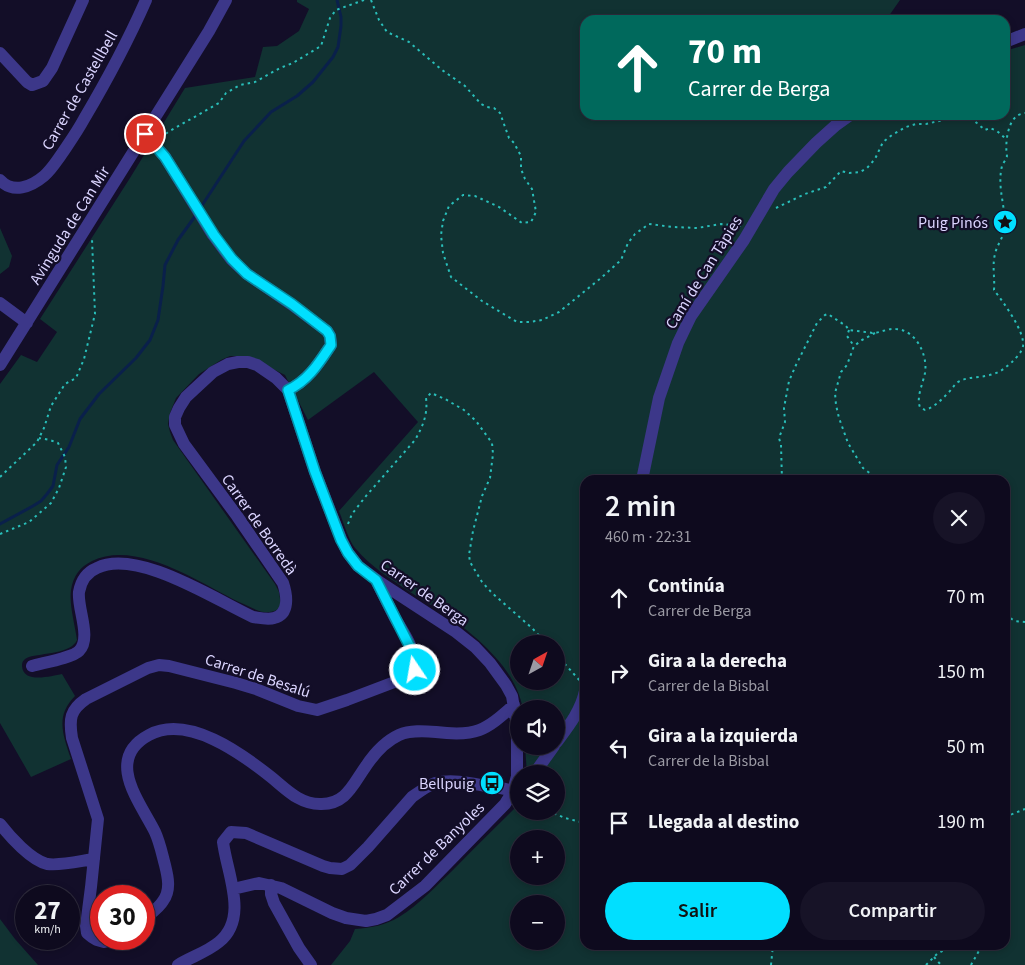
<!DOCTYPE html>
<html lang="es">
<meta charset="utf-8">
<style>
:root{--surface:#0e0a1e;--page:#171327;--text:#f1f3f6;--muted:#9b9aa4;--line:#2e2b3c;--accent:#01dfff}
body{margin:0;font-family:"Source Sans 3",sans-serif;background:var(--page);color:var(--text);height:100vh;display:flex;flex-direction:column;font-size:19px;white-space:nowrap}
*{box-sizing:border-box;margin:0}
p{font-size:16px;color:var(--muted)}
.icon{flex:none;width:28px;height:28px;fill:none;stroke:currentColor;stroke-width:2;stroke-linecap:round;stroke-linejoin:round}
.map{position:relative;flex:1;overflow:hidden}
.panel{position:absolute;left:580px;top:475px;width:430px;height:475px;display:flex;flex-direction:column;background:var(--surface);border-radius:15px;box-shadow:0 2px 8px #0003,0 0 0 1px var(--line)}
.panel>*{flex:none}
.banner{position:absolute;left:580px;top:15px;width:430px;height:105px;border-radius:15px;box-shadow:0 2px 8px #0003,0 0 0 1px var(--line);background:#00695c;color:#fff;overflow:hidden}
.needle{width:32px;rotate:40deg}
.fabs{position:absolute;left:510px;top:635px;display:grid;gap:10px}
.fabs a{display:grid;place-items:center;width:55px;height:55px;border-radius:50%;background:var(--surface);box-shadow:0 2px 8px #0003,0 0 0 1px var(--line);font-size:25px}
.speed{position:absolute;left:15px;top:885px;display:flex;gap:10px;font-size:25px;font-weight:700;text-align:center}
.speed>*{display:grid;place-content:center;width:65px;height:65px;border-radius:50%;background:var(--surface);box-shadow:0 2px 8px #0003,0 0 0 1px var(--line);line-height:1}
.speed small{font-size:12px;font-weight:400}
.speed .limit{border:8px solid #d22;background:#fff;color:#111}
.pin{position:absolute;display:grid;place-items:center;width:42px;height:42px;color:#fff;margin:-21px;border:2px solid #fff;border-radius:50%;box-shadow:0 1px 5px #0007}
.me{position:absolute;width:55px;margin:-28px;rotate:348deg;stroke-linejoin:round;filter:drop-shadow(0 0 4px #0008)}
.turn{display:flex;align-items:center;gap:18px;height:105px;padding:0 25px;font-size:22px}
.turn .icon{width:65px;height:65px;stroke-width:2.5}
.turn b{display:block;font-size:35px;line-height:42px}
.round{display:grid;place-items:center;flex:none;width:52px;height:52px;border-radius:26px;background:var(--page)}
.overview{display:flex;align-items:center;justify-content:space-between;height:85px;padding:0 25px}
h1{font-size:30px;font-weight:600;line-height:38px}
.action{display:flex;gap:10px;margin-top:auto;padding:10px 25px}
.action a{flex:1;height:58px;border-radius:30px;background:var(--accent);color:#111;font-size:20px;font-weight:600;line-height:58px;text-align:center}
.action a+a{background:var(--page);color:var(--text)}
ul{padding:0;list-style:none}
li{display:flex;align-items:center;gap:15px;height:75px;padding:0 25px}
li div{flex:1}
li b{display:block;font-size:19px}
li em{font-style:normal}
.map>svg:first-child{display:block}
.green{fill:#113232;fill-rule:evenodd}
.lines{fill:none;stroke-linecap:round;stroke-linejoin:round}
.stream{stroke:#0a204b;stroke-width:3}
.path{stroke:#29beb9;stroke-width:2;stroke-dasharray:2.5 4;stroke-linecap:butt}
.minor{stroke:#3c3789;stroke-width:12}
.route-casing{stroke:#0191a6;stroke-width:12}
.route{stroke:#01dfff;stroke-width:9}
.labels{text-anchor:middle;stroke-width:4.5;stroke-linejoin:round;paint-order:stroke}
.street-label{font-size:16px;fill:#dbd5ff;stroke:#130e28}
.poi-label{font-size:16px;fill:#dbd5ff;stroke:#130e28;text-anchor:end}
</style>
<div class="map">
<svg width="1025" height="965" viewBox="0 0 1025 965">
<rect width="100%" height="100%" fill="#130e28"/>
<path class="green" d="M 297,0 L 900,0 L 886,20 L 585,20 L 585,115 L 1005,115 L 1005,51 L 1025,45 L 1025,965 L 331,965 L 350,941 L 355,929 C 371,928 386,925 399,917 C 420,904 436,886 454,869 C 475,847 497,826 519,804 L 519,811 L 556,811 L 556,774 L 527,774 L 525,746 L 556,746 L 556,709 L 523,709 C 519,689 510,674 497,659 C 472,630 442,612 410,592 C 391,579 371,567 356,549 C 349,542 343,521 339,511 L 418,422 L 374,372 L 308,420 L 285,375 L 247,356 L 230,356 L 221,360 L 199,374 L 176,398 L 170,413 L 168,424 L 170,432 L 173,440 L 275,584 L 279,592 L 281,606 C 277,611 271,613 264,612 C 256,611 247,605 239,602 C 200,583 137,539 92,561 C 80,567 73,576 71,590 C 69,605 75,625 77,640 C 71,654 42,653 29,657 C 24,659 22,661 22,666 C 23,684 51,676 62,674 L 75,696 C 55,716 63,735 71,759 L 31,777 L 0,723 L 0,384 L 21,355 L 37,362 L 57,332 L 40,319 L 130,178 L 185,88 L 255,77 L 263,47 L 277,46 L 299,31 L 309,9 L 297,2 ZM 585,480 L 1005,480 L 1005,945 L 585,945 ZM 519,644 L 556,644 L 556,681 L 519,681 ZM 519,839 L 556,839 L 556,876 L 519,876 ZM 519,904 L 556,904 L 556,941 L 519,941 Z
M 0,228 L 12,256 L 9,267 L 0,274 Z
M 0,919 L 15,939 L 38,965 L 0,965 Z"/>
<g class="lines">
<path class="stream" d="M 201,207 L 244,141 L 271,112 L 297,96 L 313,82 L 333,57 L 338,47 L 341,26 L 341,17 L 337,0
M 0,524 L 33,506 L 41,501 L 47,494 L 53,486 L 57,465 L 69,447 L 80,419 L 99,394 L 136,358 L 150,340 L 158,320 L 163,286 L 165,265 L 178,240 L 196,215"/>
<path class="path" d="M 371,0 L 379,20 L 387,32 L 409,42 L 442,70 L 465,86 L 481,104 L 487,107 L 494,108 L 500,113 L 509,138 L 514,143 L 521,156 L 521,169 L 525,179 L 532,189 L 536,212 L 531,222 L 522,223 L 499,207 L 475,196 L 463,195 L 449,206 L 443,221 L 441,235 L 443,253 L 451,277 L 482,301 L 517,322 L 529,322 L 542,320 L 559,312 L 601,278 L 621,260 L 628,243 L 635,234 L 649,224 L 673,227 L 697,228 L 721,224 L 741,226
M 161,138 L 168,132 L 219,103 L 226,93 L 240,85 L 255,82 L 280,68 L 293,63 L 321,46 L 330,18 L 336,10 L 364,0
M 776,208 L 805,194 L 826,187 L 841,171 L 849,173 L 860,172 L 867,168 L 875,159 L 883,142 L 892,135 L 906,127 L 916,124 L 926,124 L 952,118 L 964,117 L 972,119 L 985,130 L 990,128 L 997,131 L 1006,139
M 849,330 L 847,336 L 854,346
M 875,333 L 862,340 L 854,346 L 847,365 L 841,372 L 835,393 L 836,405 L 839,418 L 848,443 L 863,468 L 879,480
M 0,477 L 37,442 L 44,428 L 51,406 L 65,384 L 76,378 L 84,359 L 95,314 L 92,239
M 782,480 L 781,445 L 779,438 L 785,422 L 784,408 L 789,381 L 796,365 L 817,323 L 825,315 L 828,314 L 846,326 L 849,330 C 857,331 865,332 873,333 C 880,333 888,328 896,329 C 916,330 928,355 925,373 C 923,383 916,398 920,407 L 925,410 C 935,407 942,399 949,392 C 953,388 955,383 960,381 C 970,376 983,378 993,374 C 1001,372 1006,367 1012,362 C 1016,358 1022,352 1023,346 C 1025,331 1003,302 994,290 C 995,278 992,266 995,254 C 997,244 1005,236 1005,225 C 1005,205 997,186 1002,166 C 1003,163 1006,160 1007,156 C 1005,145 1007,123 1017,116 C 1019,114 1022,114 1025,113
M 348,524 L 352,514 L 366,496 L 415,440 C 423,426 428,414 426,398 L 431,393 L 445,399 L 464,410 L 476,421 L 492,443 L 493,454 L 490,478 L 482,496 L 473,531 L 469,555 L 470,562 L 482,582 L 492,593 L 532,628 L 547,644
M 0,534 L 29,522 L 51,503 L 59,488 L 66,467 L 65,457 L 58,443 L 50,440 L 39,438
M 1005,615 L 1015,621 L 1025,622
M 556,654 L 581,682
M 548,811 L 565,818 L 585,823
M 1005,817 L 1025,809
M 1005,832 C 1008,846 1006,861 1005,875
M 934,957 L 941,965
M 771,965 L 773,945
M 926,965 L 937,954 L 953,945
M 971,965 L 980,949 L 980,945"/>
<path class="minor" d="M 1005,42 L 1025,34
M 0,53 L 27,82 L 32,85 L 43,81 L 52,68 L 83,0
M 145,134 L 165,157 L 213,235 L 231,259 L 247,274 L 291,304 L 327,331 L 330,336 L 331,345 C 319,363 308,381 288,390
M 0,180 C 13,194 31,187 44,176 C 51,170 56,162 61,155 C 69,143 77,132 84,119 C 107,80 128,41 146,0
M 0,303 L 27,323
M 0,365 L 209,31 L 226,0
M 642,480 L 659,398 L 678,343 L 691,316 L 744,240 L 774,189 L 788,172 L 816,143 L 836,125 L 850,115
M 32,666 C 42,663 72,658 79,651 C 92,638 77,608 79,592 C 81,581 87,572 97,568 C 137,548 216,600 253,617 C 260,618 268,620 274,618 C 290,614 287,595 283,583 L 237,516 L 184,444 L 175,425 L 175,417 L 179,408 L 186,397 L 200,384 L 213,372 L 228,364 L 238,362 L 248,362 L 257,365 L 276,378 L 288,390 L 315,472 L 341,539 L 348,553 L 358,566 L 381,583 L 456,632 L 475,647 L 490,663 L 506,685 L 512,696 L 517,726 L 517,776 L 513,791 L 505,804 L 425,886 L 387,915 L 376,919 L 366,921 L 346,918 L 332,913 L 281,888 L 259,883 L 233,889
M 556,743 C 568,727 581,711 585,691
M 534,774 L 554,746
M 0,824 C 10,837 31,860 47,864 C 61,866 80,861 94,859
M 271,885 L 271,894 L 274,903 L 299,948 L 311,965
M 144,919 C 150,914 159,908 163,901 C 171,890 168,877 165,865 C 162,854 160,843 155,832 C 140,802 104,759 149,735 C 188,714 242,754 271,777 C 286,789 299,804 320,804 C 346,805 353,784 366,766 C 374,754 386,741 399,735 C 410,730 424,731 436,732 C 476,737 485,731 514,705
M 114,939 L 104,942 L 97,940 L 92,937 L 87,933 L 86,926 L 91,887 L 98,819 L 72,738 C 69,719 70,710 86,699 L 148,668 L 159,665 L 169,666 L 236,683 L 256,689 L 298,706 L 317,710 L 347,700 L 405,678 L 415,670 C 417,651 404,634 395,618 C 389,606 383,594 377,582
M 178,965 C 191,957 207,952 219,942 C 249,918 227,874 223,842 L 231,832 L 246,833 L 323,866 L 330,868 L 342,869 L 350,865 L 368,847 L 412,797 C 419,792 427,786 435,783 C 452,779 470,783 486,786 C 495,787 504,788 513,791"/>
</g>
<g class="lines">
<g class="route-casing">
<path id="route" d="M 145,134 L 165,157 L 214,235 L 232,259 L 247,274 L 292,304 L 327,331 L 330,336 L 331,345 C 319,363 308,381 288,390 L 315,472 L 341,540 L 348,553 L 358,566 L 376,580 L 412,651 L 415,661 L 415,670"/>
</g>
<use href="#route" class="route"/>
</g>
<defs>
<g id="sight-disc" transform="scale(1.25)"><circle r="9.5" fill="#01dfff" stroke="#130e28"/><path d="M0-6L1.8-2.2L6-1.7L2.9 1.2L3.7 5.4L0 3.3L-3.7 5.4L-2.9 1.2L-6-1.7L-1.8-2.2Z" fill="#111"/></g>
<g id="bus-disc" transform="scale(1.25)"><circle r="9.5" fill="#01dfff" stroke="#130e28"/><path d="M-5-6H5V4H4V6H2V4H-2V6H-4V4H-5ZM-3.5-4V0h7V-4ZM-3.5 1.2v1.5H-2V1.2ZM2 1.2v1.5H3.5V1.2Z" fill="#111"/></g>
</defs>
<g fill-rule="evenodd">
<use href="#sight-disc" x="1005" y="222"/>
<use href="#bus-disc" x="492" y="783"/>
</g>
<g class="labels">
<g class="street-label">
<text transform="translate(79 90) rotate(-60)" y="6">Carrer de Castellbell</text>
<text transform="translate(69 225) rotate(-58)" y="6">Avinguda de Can Mir</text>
<text transform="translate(703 272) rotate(-58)" y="6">Camí de Can Tàpies</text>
<text transform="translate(260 524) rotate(55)" y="6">Carrer de Borredà</text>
<text transform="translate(425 592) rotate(35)" y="6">Carrer de Berga</text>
<text transform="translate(258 675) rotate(18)" y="6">Carrer de Besalú</text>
<text transform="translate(436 848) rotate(-44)" y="6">Carrer de Banyoles</text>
</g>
<g class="poi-label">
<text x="988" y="228">Puig Pinós</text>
<text x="474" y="789">Bellpuig</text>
</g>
</g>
</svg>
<div class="fabs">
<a><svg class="needle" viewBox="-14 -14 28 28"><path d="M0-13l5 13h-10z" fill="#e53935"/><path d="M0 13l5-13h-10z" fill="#9b9aa4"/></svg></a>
<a><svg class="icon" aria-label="sound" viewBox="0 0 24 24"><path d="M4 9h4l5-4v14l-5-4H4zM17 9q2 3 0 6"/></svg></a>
<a><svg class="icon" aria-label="layers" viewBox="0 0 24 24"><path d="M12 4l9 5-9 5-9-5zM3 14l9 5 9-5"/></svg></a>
<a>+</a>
<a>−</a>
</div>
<div class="speed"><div>27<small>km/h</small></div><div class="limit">30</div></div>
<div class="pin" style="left:145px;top:134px;background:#d93025"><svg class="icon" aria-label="arrive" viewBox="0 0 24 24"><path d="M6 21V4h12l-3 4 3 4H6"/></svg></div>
<svg class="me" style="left:415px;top:670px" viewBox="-20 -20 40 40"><circle r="17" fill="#01dfff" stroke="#fff" stroke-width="3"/><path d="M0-11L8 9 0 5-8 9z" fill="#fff"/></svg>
<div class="banner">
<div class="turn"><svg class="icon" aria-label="ahead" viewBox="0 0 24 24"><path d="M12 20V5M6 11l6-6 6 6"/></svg><div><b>70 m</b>Carrer de Berga</div></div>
</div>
<section class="panel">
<div class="overview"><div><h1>2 min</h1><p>460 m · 22:31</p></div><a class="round"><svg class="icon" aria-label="close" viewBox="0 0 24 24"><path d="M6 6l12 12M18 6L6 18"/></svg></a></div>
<ul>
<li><svg class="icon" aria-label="ahead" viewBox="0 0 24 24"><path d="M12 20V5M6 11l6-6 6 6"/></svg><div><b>Continúa</b><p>Carrer de Berga</p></div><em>70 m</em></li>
<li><svg class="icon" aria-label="right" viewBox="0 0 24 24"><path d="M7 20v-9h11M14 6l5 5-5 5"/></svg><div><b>Gira a la derecha</b><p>Carrer de la Bisbal</p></div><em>150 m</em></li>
<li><svg class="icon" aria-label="left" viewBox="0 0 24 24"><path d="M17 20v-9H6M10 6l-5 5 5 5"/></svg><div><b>Gira a la izquierda</b><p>Carrer de la Bisbal</p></div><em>50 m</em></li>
<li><svg class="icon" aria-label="arrive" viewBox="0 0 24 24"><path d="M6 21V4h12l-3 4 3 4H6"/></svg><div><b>Llegada al destino</b></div><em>190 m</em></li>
</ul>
<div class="action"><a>Salir</a><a>Compartir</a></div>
</section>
</div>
